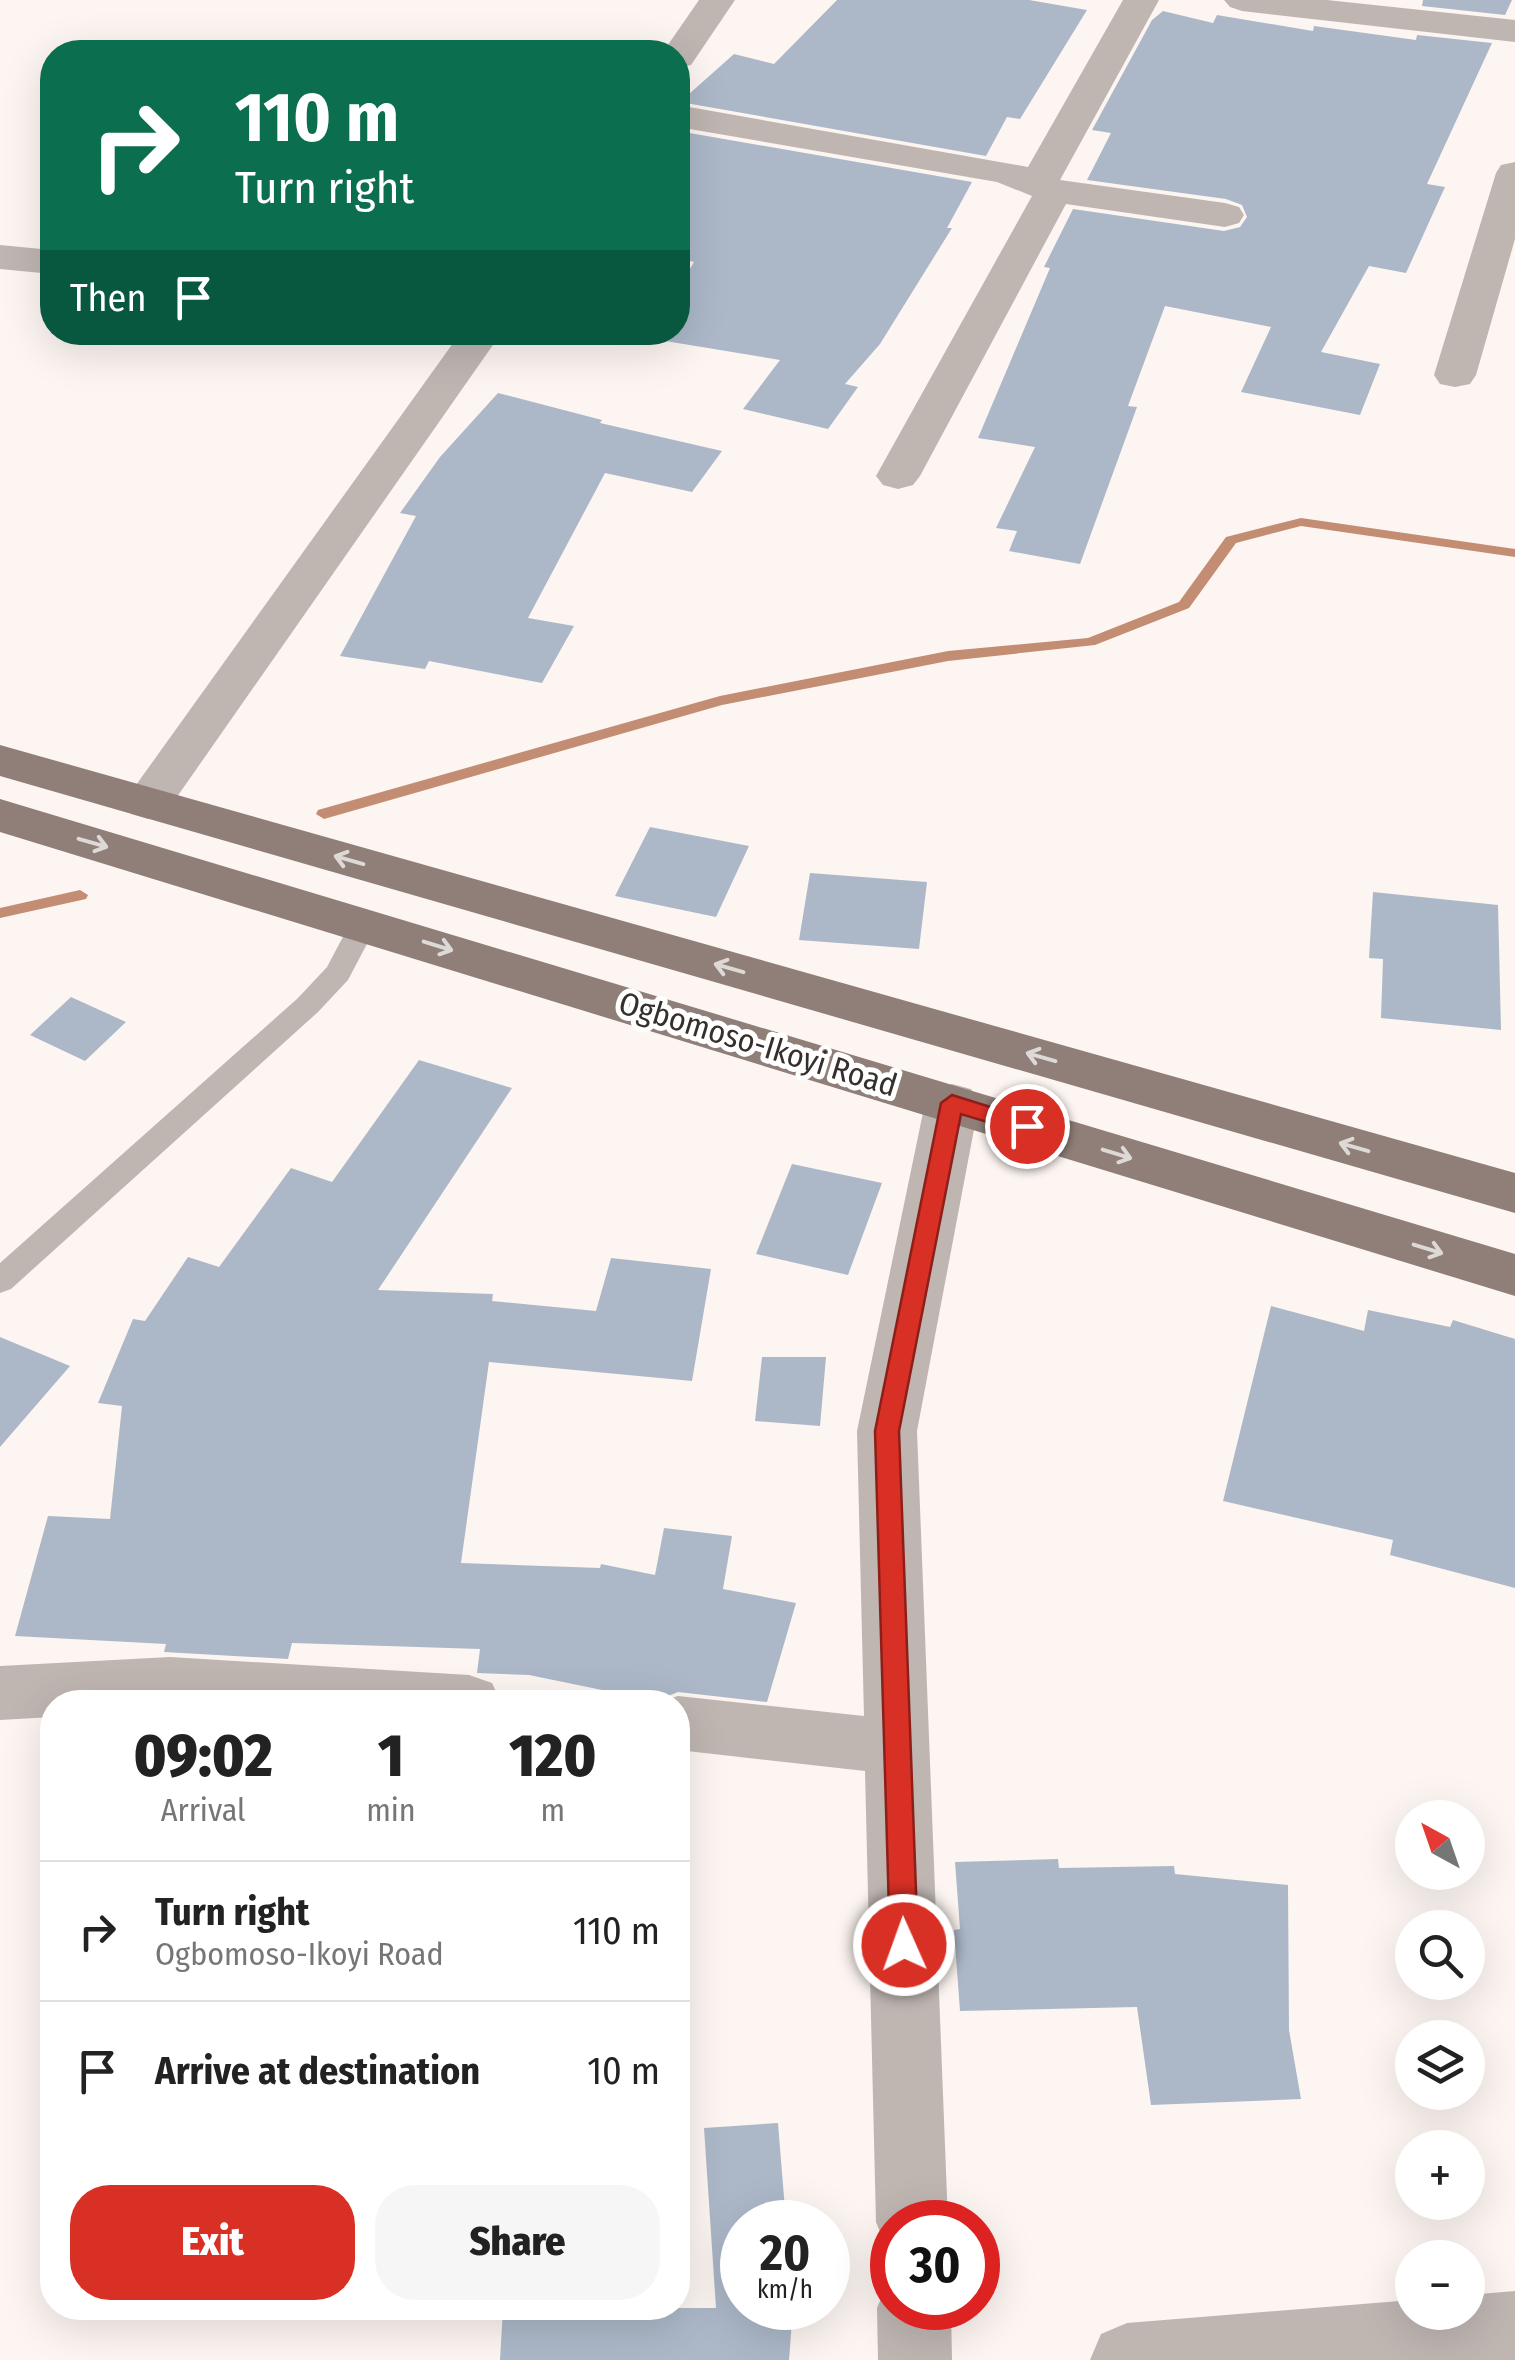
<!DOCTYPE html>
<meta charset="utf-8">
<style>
:root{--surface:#fff;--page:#f6f6f6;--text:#222;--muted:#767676;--line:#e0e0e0;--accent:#d93025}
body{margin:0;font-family:"Fira Sans Condensed",sans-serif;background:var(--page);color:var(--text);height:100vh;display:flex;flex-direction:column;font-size:38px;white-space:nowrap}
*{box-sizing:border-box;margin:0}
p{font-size:32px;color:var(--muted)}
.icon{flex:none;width:55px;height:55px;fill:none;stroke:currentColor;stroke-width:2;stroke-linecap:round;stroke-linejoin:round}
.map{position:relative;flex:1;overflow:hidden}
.details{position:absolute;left:40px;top:1690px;width:650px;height:630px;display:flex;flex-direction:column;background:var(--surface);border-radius:40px;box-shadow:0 10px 40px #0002}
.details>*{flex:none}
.hud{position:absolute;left:40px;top:40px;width:650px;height:305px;border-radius:40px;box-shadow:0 10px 40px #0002;background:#0b6e4f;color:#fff;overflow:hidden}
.needle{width:65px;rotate:320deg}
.buttons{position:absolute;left:1395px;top:1800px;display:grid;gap:20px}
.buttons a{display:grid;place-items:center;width:90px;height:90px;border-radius:50%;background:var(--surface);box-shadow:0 10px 40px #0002;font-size:50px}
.speed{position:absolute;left:720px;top:2200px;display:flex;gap:20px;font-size:50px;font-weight:700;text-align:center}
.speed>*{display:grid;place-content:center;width:130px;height:130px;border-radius:50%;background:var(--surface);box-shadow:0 10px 40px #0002;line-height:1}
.speed small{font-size:25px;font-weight:400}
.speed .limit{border:15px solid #d22;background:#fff;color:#111}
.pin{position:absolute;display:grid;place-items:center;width:85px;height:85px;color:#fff;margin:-42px;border:5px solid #fff;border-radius:50%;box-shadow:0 2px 10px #0007}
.me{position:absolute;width:110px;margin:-55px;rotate:358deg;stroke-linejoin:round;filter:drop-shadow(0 0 8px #0008)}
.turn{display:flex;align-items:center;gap:35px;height:210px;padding:0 30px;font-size:45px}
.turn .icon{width:130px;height:130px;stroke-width:2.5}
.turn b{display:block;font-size:70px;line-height:85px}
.then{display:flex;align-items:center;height:95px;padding:0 30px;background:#0003;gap:20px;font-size:38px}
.eta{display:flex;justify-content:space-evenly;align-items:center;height:170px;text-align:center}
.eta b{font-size:60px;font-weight:800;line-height:70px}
.cta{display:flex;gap:20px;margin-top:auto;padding:20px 30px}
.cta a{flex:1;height:115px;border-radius:40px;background:var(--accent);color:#fff;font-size:40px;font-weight:800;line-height:115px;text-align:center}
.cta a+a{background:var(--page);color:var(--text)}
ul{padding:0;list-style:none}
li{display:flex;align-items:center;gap:30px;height:140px;padding:0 30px;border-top:2px solid var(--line)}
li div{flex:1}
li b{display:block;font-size:38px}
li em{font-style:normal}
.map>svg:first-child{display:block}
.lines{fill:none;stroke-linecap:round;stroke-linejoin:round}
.stream{fill:#c38d73;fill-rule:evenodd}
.building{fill:#acb8c8}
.service{fill:#bfb6b2;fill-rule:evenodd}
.minor{fill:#bfb6b2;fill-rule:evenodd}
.primary{fill:#8f7f78;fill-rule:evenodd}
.oneway{stroke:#ddd9d6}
.route{fill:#d93025;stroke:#8d1f18;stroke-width:2.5}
.labels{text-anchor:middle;stroke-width:10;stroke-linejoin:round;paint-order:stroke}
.street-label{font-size:32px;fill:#372f2b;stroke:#fff}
</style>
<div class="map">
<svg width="1515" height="2360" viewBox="0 0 1515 2360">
<rect width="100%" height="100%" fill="#fdf5f1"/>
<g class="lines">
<path class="stream" d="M 1301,518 L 1515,549 L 1515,557 L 1301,526 L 1236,543 L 1189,608 L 1095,645 L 948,661 L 722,705 L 324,819 L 316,814 L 318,810 L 720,696 L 948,651 L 1088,638 L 1179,602 L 1226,537 Z
M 80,890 L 88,895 L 86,899 L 0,918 L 0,908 Z"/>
</g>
<path class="building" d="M 837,0 L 1029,0 L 1087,10 L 1020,119 L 1007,117 L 986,156 L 680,102 L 734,54 L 774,64 Z
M 1423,0 L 1512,0 L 1505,15 L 1422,6 Z
M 1163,11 L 1213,23 L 1217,15 L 1313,31 L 1314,26 L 1416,40 L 1417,35 L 1492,43 L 1427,184 L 1445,187 L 1406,273 L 1369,266 L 1321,352 L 1380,364 L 1360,415 L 1241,392 L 1271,327 L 1165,306 L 1128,406 L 1137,407 L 1080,564 L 1009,551 L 1017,531 L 996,528 L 1035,447 L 978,438 L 1050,268 L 1044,267 L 1073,209 L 1224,231 L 1240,227 L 1247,217 L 1242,205 L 1226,199 L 1087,180 L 1111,133 L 1092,130 L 1152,20 Z
M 678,131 L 972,182 L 947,228 L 952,228 L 880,344 L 845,384 L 858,387 L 828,429 L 743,409 L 780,360 L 647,338 L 650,332 L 678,332 L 678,289 L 694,262 L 678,258 Z
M 498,393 L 602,420 L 600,423 L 722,451 L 692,492 L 605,473 L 528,618 L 574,626 L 542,683 L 429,661 L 425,669 L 340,656 L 416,516 L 400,513 L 440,457 Z
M 650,827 L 749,846 L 716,917 L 615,896 Z
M 810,873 L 927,882 L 919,949 L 799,940 Z
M 1373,892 L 1498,905 L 1501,1030 L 1381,1018 L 1383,959 L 1369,958 Z
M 71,997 L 126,1022 L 85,1061 L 30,1035 Z
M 419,1060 L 512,1088 L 378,1290 L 493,1294 L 492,1301 L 596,1311 L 611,1258 L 711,1269 L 692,1381 L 489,1362 L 461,1563 L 600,1568 L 601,1564 L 655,1575 L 664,1528 L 732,1536 L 723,1589 L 796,1603 L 767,1702 L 678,1692 L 656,1701 L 529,1675 L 477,1673 L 480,1649 L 292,1643 L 288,1659 L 164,1652 L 166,1644 L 15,1636 L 48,1516 L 110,1519 L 122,1406 L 98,1403 L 133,1319 L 145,1321 L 188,1257 L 219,1267 L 291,1168 L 332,1182 Z
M 792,1164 L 882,1183 L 848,1275 L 756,1254 Z
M 1271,1306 L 1364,1331 L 1368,1310 L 1450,1327 L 1453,1320 L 1515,1339 L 1515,1588 L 1390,1555 L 1393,1540 L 1223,1501 Z
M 0,1337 L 70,1366 L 0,1447 Z
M 762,1357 L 826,1357 L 820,1426 L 755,1421 Z
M 1058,1859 L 1059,1868 L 1174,1866 L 1175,1874 L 1288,1885 L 1289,2030 L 1301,2099 L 1151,2105 L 1137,2007 L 960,2011 L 954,1930 L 960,1929 L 955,1862 Z
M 778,2123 L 786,2222 L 742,2222 L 742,2308 L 793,2308 L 789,2360 L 500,2360 L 503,2308 L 716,2308 L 704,2128 Z"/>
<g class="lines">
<path class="service" d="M 364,914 L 374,916 L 378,923 L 348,980 L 318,1012 L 11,1289 L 0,1293 L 0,1263 L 298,998 L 327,967 L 354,916 Z"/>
<path class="minor" d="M 699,0 L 735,0 L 691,65 L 678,68 L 678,52 L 663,52 Z
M 1123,0 L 1159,0 L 1060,180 L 1225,203 L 1239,207 L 1244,215 L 1239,223 L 1225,227 L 1066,204 L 920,476 L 913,485 L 898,489 L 883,485 L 876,476 L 1032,196 L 997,182 L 678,127 L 678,105 L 1028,167 Z
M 1224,0 L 1327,0 L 1515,20 L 1515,42 L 1242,11 L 1230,7 Z
M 1515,162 L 1515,239 L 1476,375 L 1470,384 L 1455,387 L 1440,384 L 1434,375 L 1496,173 L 1501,165 Z
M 0,245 L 52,250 L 52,274 L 0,269 Z
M 461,332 L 502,332 L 165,814 L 148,819 L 131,814 L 124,803 L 131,792 Z
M 952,1084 L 971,1089 L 979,1103 L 917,1431 L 948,2222 L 892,2222 L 892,2249 L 886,2247 L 876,2222 L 865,1771 L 678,1750 L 678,1702 L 659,1702 L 678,1696 L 864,1716 L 857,1431 L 925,1103 L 933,1089 Z
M 170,1657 L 469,1675 L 492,1683 L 501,1702 L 52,1702 L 52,1717 L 0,1720 L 0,1666 Z
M 892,2281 L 892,2308 L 951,2308 L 952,2360 L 878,2360 L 877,2308 L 888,2282 Z
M 1515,2291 L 1515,2360 L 1090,2360 L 1101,2334 L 1127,2323 L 1412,2300 L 1412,2312 L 1468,2312 L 1468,2295 Z"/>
<path class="primary" d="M 0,745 L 1515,1173 L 1515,1213 L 0,776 Z
M 0,799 L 1515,1254 L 1515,1296 L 0,832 Z"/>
</g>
<defs><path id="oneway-shaft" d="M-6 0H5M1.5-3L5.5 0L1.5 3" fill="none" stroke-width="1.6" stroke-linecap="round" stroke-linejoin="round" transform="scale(2.5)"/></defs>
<g class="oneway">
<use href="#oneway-shaft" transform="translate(93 843) rotate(16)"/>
<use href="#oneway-shaft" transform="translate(349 860) rotate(-164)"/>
<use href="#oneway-shaft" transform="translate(438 946) rotate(17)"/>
<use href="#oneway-shaft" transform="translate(729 968) rotate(-164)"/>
<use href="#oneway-shaft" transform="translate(1041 1057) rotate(-164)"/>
<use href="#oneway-shaft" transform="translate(1354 1147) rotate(-164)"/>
<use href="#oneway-shaft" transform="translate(1117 1154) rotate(17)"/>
<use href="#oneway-shaft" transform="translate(1428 1249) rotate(17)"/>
</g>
<path class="route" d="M 952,1095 L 1035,1121 L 1038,1126 L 1027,1134 L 961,1114 L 899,1431 L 918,1945 L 914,1954 L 904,1958 L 894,1954 L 890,1945 L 875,1431 L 941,1103 Z"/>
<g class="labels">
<g class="street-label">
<text transform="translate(758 1044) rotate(17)" y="11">Ogbomoso-Ikoyi Road</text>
</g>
</g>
</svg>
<div class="buttons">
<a><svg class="needle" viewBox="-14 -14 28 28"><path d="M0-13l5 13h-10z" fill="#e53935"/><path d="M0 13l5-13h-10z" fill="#767676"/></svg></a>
<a><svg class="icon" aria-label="search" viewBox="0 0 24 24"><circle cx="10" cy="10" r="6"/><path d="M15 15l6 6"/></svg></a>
<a><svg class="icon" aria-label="layers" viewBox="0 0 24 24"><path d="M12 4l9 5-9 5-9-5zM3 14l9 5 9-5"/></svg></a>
<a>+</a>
<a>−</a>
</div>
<div class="speed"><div>20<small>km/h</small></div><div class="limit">30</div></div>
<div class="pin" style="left:1027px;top:1126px;background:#d93025"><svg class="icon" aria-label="arrive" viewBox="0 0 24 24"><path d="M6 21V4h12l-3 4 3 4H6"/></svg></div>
<svg class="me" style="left:904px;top:1945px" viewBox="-20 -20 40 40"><circle r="17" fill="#d93025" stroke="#fff" stroke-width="3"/><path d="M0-11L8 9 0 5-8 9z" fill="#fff"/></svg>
<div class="hud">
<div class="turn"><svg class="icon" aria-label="right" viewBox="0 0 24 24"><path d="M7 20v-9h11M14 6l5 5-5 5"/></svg><div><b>110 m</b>Turn right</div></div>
<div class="then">Then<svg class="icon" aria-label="arrive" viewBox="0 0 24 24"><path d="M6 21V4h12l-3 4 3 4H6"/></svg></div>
</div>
<section class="details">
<div class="eta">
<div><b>09:02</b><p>Arrival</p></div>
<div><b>1</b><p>min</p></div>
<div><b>120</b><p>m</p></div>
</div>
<ul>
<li><svg class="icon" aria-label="right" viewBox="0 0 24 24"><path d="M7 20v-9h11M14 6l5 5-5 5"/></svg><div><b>Turn right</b><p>Ogbomoso-Ikoyi Road</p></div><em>110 m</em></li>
<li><svg class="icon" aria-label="arrive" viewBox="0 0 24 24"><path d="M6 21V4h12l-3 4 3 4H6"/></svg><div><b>Arrive at destination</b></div><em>10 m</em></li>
</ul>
<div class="cta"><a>Exit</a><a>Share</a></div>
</section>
</div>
